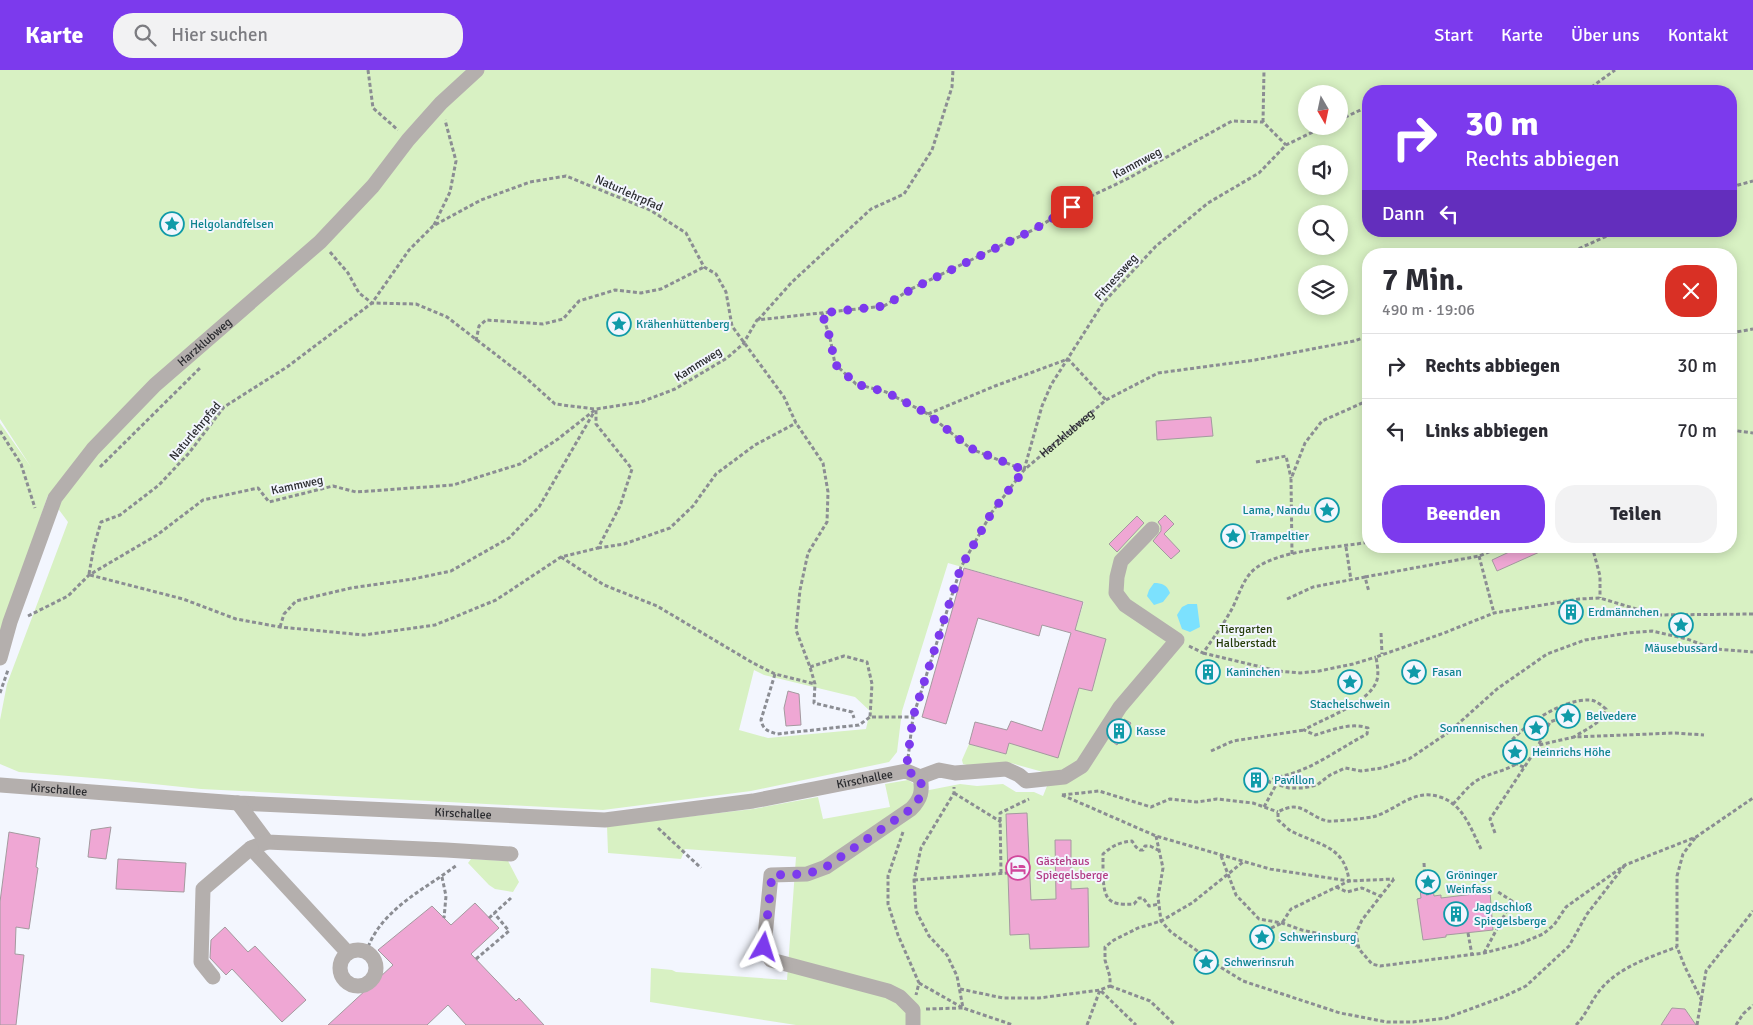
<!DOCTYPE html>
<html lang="de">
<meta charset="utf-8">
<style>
:root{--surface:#fff;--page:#f2f2f3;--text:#2b2b33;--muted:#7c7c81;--line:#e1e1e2;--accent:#7c3aed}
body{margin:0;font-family:Signika,sans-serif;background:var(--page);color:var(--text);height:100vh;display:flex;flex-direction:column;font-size:19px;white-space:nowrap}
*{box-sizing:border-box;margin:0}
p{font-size:16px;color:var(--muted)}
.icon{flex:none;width:28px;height:28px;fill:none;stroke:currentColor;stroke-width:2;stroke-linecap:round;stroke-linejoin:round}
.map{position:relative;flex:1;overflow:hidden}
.details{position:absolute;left:1362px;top:178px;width:375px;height:305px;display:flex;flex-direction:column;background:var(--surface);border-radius:20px;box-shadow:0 2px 12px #0003}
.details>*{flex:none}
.guide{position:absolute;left:1362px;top:15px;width:375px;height:152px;border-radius:20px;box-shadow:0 2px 12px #0003;background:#7c3aed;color:#fff;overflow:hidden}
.needle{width:32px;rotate:171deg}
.tools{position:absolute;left:1298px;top:15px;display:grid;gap:10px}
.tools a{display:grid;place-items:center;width:50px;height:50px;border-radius:50%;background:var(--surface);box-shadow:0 2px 12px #0003;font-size:25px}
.pin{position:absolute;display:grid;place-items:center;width:42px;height:42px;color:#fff;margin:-21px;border-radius:10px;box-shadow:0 2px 8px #0006}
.me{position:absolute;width:55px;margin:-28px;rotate:6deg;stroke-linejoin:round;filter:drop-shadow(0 0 4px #0008)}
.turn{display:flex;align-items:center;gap:18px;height:105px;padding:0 20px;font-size:22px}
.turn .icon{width:65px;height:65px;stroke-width:2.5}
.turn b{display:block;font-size:35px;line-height:42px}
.then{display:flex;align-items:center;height:48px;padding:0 20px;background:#0003;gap:10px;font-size:19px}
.round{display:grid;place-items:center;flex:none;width:52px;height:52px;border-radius:20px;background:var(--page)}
.summary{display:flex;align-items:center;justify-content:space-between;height:85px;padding:0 20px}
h1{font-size:30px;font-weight:700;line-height:38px}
.button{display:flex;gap:10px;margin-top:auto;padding:10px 20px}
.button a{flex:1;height:58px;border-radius:20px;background:var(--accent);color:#fff;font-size:20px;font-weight:700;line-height:58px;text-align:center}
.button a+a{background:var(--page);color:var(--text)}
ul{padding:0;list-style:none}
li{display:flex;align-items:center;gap:15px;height:65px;padding:0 20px;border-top:1px solid var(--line)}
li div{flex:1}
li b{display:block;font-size:19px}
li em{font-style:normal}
header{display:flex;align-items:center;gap:30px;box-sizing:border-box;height:70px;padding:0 25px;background:var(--accent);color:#fff}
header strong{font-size:24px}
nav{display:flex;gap:28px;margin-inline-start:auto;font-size:18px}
.search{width:350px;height:45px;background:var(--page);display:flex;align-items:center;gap:12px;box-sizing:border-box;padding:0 18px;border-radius:20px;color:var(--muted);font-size:19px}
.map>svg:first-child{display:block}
.green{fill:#d8f1c3;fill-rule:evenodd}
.water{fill:#7ce1fe}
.building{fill:#efa7d4;stroke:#a49a9f}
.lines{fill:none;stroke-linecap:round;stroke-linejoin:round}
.path{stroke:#8b8d93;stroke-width:3;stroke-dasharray:4 2.5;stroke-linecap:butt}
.minor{stroke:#b4afad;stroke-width:15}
.route{stroke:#7c3aed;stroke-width:9;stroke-dasharray:0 16.2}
.labels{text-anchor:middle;stroke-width:4;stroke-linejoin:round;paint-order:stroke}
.street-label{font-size:12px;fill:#2a2b2f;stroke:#f3f6fe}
.culture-label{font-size:12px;fill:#0d838f;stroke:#f3f6fe;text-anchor:start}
.park-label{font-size:12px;fill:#263d0a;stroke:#f3f6fe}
.hotel-label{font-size:12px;fill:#b23c85;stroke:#f3f6fe;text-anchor:start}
</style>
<header>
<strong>Karte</strong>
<div class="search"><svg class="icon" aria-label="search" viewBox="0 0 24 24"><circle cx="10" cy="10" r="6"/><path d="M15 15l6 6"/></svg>Hier suchen</div>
<nav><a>Start</a><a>Karte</a><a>Über uns</a><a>Kontakt</a></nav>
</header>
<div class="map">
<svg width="1753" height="955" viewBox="0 0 1753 955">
<rect width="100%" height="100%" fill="#f3f6fe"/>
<path class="green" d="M 0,0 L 1753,0 L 1753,955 L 796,955 L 650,932 L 651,898 L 672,900 L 676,902 L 787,910 L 796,787 L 685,779 L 681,789 L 608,783 L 607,756 L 753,739 L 818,727 L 823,749 L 890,737 L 885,714 L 908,710 L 914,714 L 914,723 L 960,714 L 977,716 L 1003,714 L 1016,722 L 1034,722 L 1043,726 L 1053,701 L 1043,702 L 1011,693 L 967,695 L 963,694 L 962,690 L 969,674 L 1005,684 L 1009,673 L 1037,679 L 1095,566 L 1075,560 L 1084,532 L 948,493 L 902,641 L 897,682 L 889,692 L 751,721 L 603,740 L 201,719 L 106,709 L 19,702 L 0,694 L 0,650 L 7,614 L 68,452 L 48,425 L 0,566 L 0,353 L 31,397 L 0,349 ZM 1369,21 L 1731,21 L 1731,161 L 1369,161 ZM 1306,24 L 1339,24 L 1339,56 L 1306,56 ZM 1306,84 L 1339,84 L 1339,116 L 1306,116 ZM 1306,144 L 1339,144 L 1339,176 L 1306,176 ZM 1369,184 L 1731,184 L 1731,476 L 1369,476 ZM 1306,204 L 1339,204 L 1339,236 L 1306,236 ZM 754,600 L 764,605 L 855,627 L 870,641 L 866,659 L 768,668 L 739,660 Z
M 471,789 L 508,791 L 519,812 L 513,822 L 495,819 L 489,815 L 468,793 Z"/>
<path class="water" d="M 1154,513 C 1162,513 1167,515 1170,523 L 1163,532 L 1154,535 L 1147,526 L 1149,520 Z
M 1188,534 L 1197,534 L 1200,557 L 1190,562 L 1182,559 L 1177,545 L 1182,537 Z"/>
<path class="building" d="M 1211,347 L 1213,366 L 1157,370 L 1156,351 Z
M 1165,445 L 1174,454 L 1164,464 L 1180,481 L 1171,489 L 1153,471 L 1161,461 L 1161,456 L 1158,452 Z
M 1137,446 L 1144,453 L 1117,482 L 1109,474 Z
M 1522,476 L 1553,476 L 1497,501 L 1492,490 Z
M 964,498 L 1083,532 L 1075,560 L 1106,569 L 1092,621 L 1079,618 L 1058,688 L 1009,673 L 1006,684 L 969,674 L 975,652 L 1007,660 L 1011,651 L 1042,661 L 1071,563 L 1042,555 L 1039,566 L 978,548 L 946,654 L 922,647 Z
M 788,621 L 799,624 L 801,655 L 786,656 L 784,638 Z
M 1573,636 L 1575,644 L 1575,649 L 1570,653 L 1565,653 L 1559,648 L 1562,639 Z
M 1124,649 L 1131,653 L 1117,675 L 1110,670 Z
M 1027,743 L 1031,830 L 1056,829 L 1055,770 L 1071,770 L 1071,819 L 1088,818 L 1089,877 L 1030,879 L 1029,864 L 1010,865 L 1006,744 Z
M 111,757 L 106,789 L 88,787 L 91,760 Z
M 9,762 L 40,768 L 36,797 L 38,798 L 29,859 L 16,857 L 15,884 L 24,885 L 16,955 L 0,955 L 0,832 Z
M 118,789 L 186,793 L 184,822 L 116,819 Z
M 1432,809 L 1434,826 L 1441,825 L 1441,828 L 1490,822 L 1493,860 L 1446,865 L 1446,867 L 1423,870 L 1417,829 L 1421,828 L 1419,811 Z
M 475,833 L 499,858 L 471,884 L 516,931 L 519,928 L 544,955 L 466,955 L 448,935 L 427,955 L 328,955 L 393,895 L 378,880 L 432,836 L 451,855 Z
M 225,857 L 248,882 L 255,876 L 306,930 L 282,952 L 232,899 L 226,905 L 210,888 L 211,870 Z
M 1672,938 L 1685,939 L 1696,955 L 1661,955 Z"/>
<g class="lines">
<g class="path">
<path d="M 368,0 L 373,38 L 398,60"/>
<path d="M 1586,21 L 1615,0"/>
<path d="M 1339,50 L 1369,36"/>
<path d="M 1263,52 L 1264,0"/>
<path d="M 1731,117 L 1753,111"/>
<path d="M 434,155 L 450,122 L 456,91 L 445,50"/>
<path d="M 330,182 L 348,203 L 359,223 L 372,233 L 416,234 L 447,247 L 525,307 L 555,334 L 595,339"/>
<path d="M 1567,184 L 1618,161"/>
<path d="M 822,243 L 830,268 L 835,294 L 856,314 L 886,322 L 928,344 L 971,379 L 1024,400 L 1042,336 L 1051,315 L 1103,233 L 1156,176 L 1208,133 L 1259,103 L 1286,75 L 1325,56"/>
<path d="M 758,250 L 792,212 L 871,139 L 904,124 L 932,80 L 952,17 L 953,0"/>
<path d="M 1731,263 L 1753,259"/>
<path d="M 476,271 L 479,256 L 486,250 L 543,254 L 563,249 L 579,231 L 615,220 L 641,223 L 661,219 L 704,197"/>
<path d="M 928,344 L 995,316 L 1068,289 L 1106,330"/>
<path d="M 1731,360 L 1753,363"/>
<path d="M 0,361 L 21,394 L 35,438"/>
<path d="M 1256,392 L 1286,386 L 1291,408"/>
<path d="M 100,397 L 200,298"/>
<path d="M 1592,476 L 1600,506 L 1600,528"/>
<path d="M 1346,477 L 1351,510"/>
<path d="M 598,478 L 624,474 L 670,458 L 693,436 L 716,404 L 755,375 L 796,353"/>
<path d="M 1292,484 L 1291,409 L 1305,373 L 1322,351 L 1369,330"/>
<path d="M 1479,486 L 1494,543"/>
<path d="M 561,487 L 604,515 L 657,536 L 753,593 L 775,604 L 815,614"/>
<path d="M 89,504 L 94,476 L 101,452 L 120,445 L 159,415 L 189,383 L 224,337 L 287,297 L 372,233 L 409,180 L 433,156 L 481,130 L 530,112 L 566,106 L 650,140 L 686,163 L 704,197 L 716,204 L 726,222 L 732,256 L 784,327 L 796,353 L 823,393 L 828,422 L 827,452 L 808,483 L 800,520 L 796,560 L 810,597 L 815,614 L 814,633 L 852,642 L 854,648"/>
<path d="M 90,505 L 183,529 L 236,549 L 280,557 L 364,565 L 435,555 L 496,530 L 561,487 L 598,478 L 620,436 L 632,399 L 596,354 L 596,340"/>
<path d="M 1365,507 L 1479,486 L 1504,476"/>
<path d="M 1287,529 L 1313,517 L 1365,507 L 1369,522"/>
<path d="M 1753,544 L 1656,545 L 1600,528 L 1579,529 L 1494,543 L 1444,563 L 1376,587 C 1377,594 1379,602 1377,610 C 1370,633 1324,648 1304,660 L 1315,665 C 1332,660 1351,652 1368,658 L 1367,664 C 1342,677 1317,696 1290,704 C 1282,707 1275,706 1269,712 L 1289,718 L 1303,718 L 1317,715 L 1330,705 L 1345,698 L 1361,701 L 1382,698 L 1409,689 L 1449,662 L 1497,619 L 1547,584 L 1585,570 L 1628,563 L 1652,561 L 1687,569 L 1714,579 L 1753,582"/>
<path d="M 28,546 L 68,526 L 89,505 L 157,465 L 203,430 L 258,418 L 269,432 L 333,416 L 356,422 L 453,415 L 520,394 L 558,369 L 596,339 L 641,332 L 675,319 L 727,288 L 743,274 L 757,250 L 884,236 L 911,219 L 1033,160 L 1085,129 L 1127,109 L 1232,51 L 1263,52 L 1286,75"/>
<path d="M 280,557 L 284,544 L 296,531 L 351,518 L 413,509 L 451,501 L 509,468 L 539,437 L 594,342"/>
<path d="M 1381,563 L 1382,584"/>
<path d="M 1189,576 L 1203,583 C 1212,570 1221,558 1229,544 C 1238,530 1242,508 1256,498 C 1282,479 1337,478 1369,472"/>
<path d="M 1203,583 L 1278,601 L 1300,603 L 1319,601 L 1353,594 L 1376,587"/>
<path d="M 810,597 L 844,586 L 867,592 L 872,614 L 870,647"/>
<path d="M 775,604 L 761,650 C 763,660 768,661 777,664 L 859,655 L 870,647 L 913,647"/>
<path d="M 0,623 L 8,600"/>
<path d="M 1539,674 L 1550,652 L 1561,648"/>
<path d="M 1211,681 L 1233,671 L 1304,660"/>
<path id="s1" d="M 908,688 L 913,647 L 961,497 L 992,442 L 1024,400 L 1106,330 L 1158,303 L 1255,290 L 1354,271 L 1369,266"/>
<path d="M 1524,697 C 1514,694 1510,689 1505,679 C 1519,657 1562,629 1589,630 C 1596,630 1601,635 1606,639 C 1603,653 1586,659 1574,667"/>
<path d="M 954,723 L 1001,752"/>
<path d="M 1062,725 L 1156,766 L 1270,799 L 1349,811 L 1394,809"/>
<path d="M 1062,725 L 1099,721 L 1151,737 L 1170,729 L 1197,732 L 1217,729 L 1253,733 L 1278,742"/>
<path d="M 1453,734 C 1460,727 1467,717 1476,711 C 1488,703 1503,702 1516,694"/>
<path d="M 1264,737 L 1276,715"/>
<path d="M 658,758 L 701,798"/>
<path d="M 903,762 L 888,806 L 888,834 L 898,865 L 919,913 L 916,925"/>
<path d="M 1495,763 L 1490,749 L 1539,675 L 1574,667 L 1675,663 L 1704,665"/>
<path d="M 1156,766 L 1163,798 L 1158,827 L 1161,851 L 1171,862 L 1217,895 L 1243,911 L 1340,943 L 1387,952 L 1413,952 L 1446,948 L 1503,927 L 1526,916 L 1569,876 L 1587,844 L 1625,795"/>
<path d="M 1695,768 L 1683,784 L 1677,806 L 1677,877 L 1685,897 L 1702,931"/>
<path d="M 1221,786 L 1236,825 L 1259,849 L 1282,853 L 1302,860 L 1334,867 L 1357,876"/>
<path d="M 1424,793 L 1425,810"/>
<path d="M 1001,803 L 1000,743 L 1029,729"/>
<path d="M 1083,805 L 1103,805 C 1104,829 1108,836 1134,834 L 1139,828 L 1143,828 L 1149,836 L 1159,834"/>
<path d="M 1103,805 L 1103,784 C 1112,776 1120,772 1132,771 L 1136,777 L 1140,780 L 1143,780 L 1145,776 L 1150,776 L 1160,781"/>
<path d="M 442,807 L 446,826 L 444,848"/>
<path d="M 1394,809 L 1362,850 L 1356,863 L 1359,879 L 1372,894 L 1380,896 L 1484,883 L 1519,874 L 1543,864 L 1554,855 L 1566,837 L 1625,795 L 1696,767 L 1753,728"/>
<path d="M 914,810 L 1007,803"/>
<path d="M 1429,810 L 1430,810 L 1431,814 L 1421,815 L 1420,811 Z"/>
<path d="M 1426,815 L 1428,827"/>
<path d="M 1336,817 L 1347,822 L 1362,818 L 1380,826"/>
<path d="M 489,848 L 511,828"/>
<path d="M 1267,860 L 1258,858 L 1253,865 L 1255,872 L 1261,875 L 1268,873 L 1271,865 L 1267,860 L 1282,853 L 1291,839 L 1349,811 C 1345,776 1319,775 1293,762 C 1288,760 1283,754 1278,750 L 1278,742 C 1301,729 1306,745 1327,751 C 1331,752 1371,748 1376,746 C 1397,739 1415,718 1440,727 C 1463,734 1471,759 1481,779"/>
<path d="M 1468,863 L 1472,885"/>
<path d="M 366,883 C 379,840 424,820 457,795"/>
<path d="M 1484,883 L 1512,831 L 1498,822"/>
<path d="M 476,889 L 509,861 L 494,843"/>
<path d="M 373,907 L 378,909"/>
<path d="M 919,913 L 963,938 L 1013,955"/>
<path d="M 1110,916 L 1150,931 L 1175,955"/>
<path d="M 960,919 L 1003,928 L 1039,928 L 1100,920 L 1110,916 L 1110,907 L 1105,890 L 1105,877 L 1114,870 L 1138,858 L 1161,851 L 1192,833 L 1243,792"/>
<path d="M 926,939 L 963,938 L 957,906 L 947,885 L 929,866 L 916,841 L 914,810 L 921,778 L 954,723 L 954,717"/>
<path d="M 1087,955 L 1100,920 L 1136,955"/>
<path d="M 1576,955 C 1586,945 1591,931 1600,920 C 1619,897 1650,887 1677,877"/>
<path d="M 1697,955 L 1706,901 L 1753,841"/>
<path d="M 1736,955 L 1743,944 L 1753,935"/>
</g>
<g class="minor">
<path id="s2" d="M 0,588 L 10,552 L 55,428 L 93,379 L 155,315 L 320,172 L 373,116 L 408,70 L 441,33 L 477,0"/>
<path d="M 920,707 L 939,700 L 955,703 L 1006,699 L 1019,705 L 1026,711 L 1064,707 L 1082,696 L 1120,637 L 1177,570 L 1125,535 L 1116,523 L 1117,507 L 1121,491 L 1152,459"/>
<path id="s3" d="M 0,715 L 238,733 L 605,750 L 753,731 L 906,701 L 920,707"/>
<path d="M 238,733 L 267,772 L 446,780 L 511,784"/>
<path d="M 267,772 L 251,778 L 348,883"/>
<circle cx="358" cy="898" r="18"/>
<path d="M 213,907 L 201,892 L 203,819 L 251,778"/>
<path d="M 913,955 L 913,940 L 900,927 L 888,921 L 771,890 L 764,877 L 771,805 L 807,804 L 826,797 L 911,739 C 921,729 923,721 920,707"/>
</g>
</g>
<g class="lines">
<path class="route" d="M 764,877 L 772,805 L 807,804 L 826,797 L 911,739 C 921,729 923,721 920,707 L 906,701 L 913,647 L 961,497 L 992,442 L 1024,400 L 970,378 L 928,344 L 886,322 L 856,314 L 835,294 L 830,268 L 822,243 L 884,236 L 912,219 L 1033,160 L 1072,137"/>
</g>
<defs>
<g id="sight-ring" transform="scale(1.25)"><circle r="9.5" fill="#f3f6fe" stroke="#0f9aa8" stroke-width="1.5"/><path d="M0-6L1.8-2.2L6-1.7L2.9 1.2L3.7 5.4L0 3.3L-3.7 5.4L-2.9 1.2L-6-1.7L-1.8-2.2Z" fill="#0f9aa8"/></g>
<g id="building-ring" transform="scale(1.25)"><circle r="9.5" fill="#f3f6fe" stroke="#0f9aa8" stroke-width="1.5"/><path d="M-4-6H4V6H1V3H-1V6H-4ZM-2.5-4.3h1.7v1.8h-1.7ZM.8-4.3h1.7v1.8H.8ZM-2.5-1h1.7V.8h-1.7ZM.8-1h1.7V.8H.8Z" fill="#0f9aa8"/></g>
<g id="hotel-ring" transform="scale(1.25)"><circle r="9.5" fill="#f3f6fe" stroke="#d1479c" stroke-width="1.5"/><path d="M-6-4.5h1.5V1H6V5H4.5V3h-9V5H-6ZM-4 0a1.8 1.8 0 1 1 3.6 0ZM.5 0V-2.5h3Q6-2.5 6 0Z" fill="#d1479c"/></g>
</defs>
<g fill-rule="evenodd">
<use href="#sight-ring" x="172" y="154"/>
<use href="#sight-ring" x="619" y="254"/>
<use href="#sight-ring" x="1327" y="440"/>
<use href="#sight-ring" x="1233" y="466"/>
<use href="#building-ring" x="1571" y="542"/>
<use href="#sight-ring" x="1681" y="555"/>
<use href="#building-ring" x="1208" y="602"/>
<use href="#sight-ring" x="1414" y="602"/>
<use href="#sight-ring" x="1350" y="612"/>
<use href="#sight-ring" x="1568" y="646"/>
<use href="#sight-ring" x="1536" y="658"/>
<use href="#building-ring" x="1119" y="661"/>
<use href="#sight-ring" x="1515" y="682"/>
<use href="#building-ring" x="1256" y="710"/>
<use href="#hotel-ring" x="1018" y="798"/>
<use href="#sight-ring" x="1428" y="812"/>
<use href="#building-ring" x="1456" y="844"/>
<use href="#sight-ring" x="1262" y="867"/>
<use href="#sight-ring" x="1206" y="892"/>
</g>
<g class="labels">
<g class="street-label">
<text transform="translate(1137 93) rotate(-28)" y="4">Kammweg</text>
<text transform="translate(629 123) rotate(24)" y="4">Naturlehrpfad</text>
<text transform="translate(1116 207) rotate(-48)" y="4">Fitnessweg</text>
<text dy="4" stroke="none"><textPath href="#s2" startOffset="386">Harzklubweg</textPath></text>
<text transform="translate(698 294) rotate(-32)" y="4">Kammweg</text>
<text transform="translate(195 361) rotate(-50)" y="4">Naturlehrpfad</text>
<text dy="4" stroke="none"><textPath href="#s1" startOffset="371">Harzklubweg</textPath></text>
<text transform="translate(297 415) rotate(-12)" y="4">Kammweg</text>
<text dy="4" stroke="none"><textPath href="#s3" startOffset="869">Kirschallee</textPath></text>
<text dy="4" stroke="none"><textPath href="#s3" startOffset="59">Kirschallee</textPath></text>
<text dy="4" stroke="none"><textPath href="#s3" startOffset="464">Kirschallee</textPath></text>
</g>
<g class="culture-label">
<text x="190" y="158">Helgolandfelsen</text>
<text x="636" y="258">Krähenhüttenberg</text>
<text x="1310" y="444" text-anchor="end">Lama, Nandu</text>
<text x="1250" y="470">Trampeltier</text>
<text x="1588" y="546">Erdmännchen</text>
<text x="1681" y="582" text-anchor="middle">Mäusebussard</text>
<text x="1226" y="606">Kaninchen</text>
<text x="1432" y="606">Fasan</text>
<text x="1350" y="638" text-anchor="middle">Stachelschwein</text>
<text x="1586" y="650">Belvedere</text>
<text x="1518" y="662" text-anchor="end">Sonnennischen</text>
<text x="1136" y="665">Kasse</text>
<text x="1532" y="686">Heinrichs Höhe</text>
<text x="1274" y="714">Pavillon</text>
<text x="1446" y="809">Gröninger<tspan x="1446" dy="14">Weinfass</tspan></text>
<text x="1474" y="841">Jagdschloß<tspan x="1474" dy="14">Spiegelsberge</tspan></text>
<text x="1280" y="871">Schwerinsburg</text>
<text x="1224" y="896">Schwerinsruh</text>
</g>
<g class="park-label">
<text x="1246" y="563">Tiergarten<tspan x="1246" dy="14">Halberstadt</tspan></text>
</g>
<g class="hotel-label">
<text x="1036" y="795">Gästehaus<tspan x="1036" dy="14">Spiegelsberge</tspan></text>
</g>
</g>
</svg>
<div class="tools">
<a><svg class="needle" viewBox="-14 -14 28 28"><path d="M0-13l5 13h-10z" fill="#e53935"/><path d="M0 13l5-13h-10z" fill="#7c7c81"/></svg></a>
<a><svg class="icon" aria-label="sound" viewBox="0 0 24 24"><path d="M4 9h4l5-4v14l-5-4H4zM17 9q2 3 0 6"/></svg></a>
<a><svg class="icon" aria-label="search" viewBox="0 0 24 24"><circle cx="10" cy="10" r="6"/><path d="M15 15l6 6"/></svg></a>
<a><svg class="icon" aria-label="layers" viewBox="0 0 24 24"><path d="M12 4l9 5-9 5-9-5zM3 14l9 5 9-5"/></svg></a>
</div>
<div class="pin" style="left:1072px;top:137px;background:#d93025"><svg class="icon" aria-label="arrive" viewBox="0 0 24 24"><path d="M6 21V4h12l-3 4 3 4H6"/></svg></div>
<svg class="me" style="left:764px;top:877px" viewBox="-20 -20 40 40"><path d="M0-17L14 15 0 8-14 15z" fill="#7c3aed" stroke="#fff" stroke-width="4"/></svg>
<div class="guide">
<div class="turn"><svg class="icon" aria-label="right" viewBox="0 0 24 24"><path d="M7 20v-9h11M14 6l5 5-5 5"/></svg><div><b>30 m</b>Rechts abbiegen</div></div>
<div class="then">Dann<svg class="icon" aria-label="left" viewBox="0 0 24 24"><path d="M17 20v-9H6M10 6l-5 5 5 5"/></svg></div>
</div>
<section class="details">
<div class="summary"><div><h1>7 Min.</h1><p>490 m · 19:06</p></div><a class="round" style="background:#d93025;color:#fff"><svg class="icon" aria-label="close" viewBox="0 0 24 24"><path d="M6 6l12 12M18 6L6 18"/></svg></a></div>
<ul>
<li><svg class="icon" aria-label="right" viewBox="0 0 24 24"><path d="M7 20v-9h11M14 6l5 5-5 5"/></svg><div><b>Rechts abbiegen</b></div><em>30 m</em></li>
<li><svg class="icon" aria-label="left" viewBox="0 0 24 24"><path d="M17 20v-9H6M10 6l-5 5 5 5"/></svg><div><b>Links abbiegen</b></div><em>70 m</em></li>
</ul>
<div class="button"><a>Beenden</a><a>Teilen</a></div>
</section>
</div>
